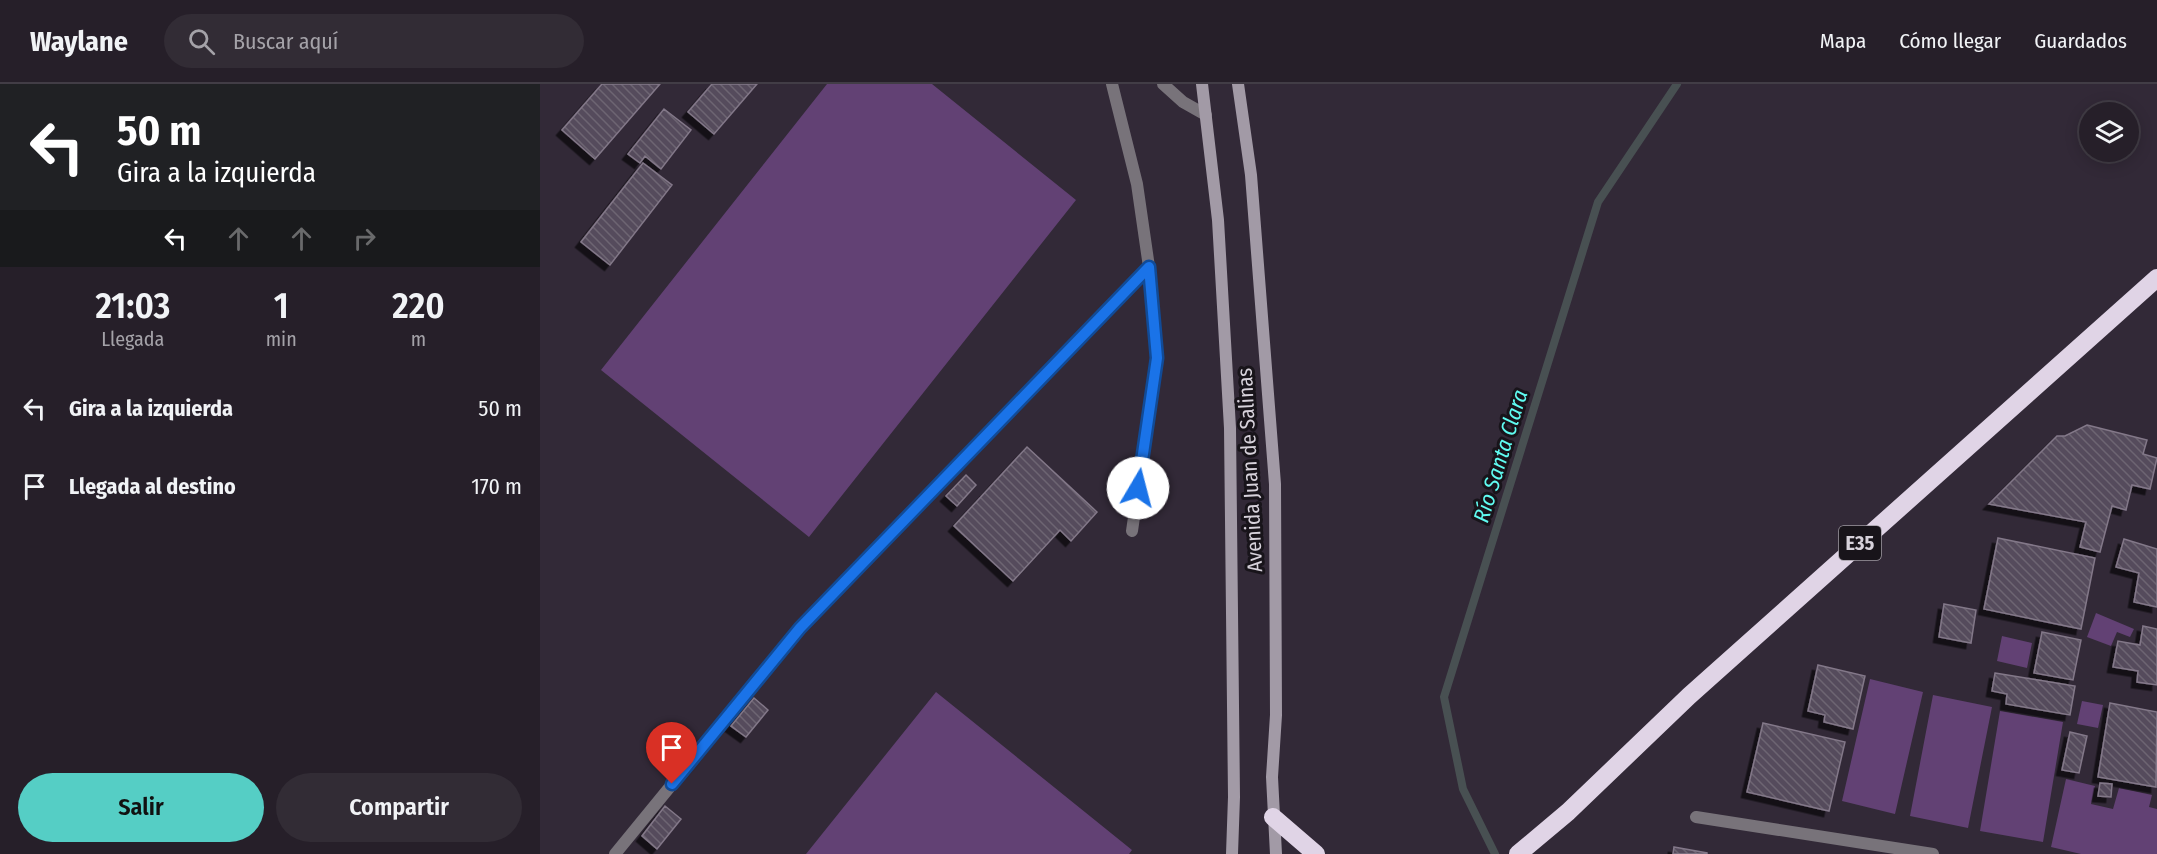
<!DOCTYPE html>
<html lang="es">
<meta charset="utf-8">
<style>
:root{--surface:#261f29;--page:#322c35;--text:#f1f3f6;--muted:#a4a2a8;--line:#423d46;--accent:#55cec5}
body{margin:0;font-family:"Fira Sans Condensed",sans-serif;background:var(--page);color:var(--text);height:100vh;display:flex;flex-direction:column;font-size:22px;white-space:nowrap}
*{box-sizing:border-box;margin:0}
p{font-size:20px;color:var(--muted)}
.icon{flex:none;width:33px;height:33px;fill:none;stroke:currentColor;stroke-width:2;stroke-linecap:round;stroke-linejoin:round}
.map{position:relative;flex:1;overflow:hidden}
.panel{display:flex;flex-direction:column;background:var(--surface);width:540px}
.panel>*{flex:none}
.hud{background:#202124;color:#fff;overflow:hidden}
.fabs{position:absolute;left:1539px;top:18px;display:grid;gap:12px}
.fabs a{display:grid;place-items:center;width:60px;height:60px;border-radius:50%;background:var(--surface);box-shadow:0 3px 15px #0003,0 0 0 2px var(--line);font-size:30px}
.pin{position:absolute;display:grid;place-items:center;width:51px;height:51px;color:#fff;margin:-62px -26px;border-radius:50% 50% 50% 0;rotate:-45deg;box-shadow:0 0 6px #0007}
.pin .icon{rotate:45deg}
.me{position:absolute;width:66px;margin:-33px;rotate:8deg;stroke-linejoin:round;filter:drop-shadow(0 0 4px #0008)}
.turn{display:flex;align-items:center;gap:21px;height:126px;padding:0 18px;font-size:27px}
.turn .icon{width:78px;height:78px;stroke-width:2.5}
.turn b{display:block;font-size:42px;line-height:51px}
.lanes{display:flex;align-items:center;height:57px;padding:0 18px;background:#0003;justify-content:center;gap:30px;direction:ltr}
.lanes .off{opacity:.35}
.eta{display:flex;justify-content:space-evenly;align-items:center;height:102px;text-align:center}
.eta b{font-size:36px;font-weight:600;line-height:42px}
.button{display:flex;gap:12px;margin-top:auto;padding:12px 18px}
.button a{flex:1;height:69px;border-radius:36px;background:var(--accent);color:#111;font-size:24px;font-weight:600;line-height:69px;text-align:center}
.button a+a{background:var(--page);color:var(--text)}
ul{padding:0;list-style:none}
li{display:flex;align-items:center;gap:18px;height:78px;padding:0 18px}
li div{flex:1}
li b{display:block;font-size:22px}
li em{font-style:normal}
header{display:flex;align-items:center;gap:36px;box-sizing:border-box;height:84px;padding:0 30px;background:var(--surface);border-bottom:2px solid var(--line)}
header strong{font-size:28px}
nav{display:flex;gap:33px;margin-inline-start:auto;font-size:21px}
.search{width:420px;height:54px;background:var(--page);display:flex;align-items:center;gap:15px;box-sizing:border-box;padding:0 21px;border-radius:33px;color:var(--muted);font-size:22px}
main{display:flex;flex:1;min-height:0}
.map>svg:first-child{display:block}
.green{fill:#624174}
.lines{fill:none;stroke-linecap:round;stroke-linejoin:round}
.stream{stroke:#485052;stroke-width:8}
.building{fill:url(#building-back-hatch);stroke:#837889;stroke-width:1.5;filter:url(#shadow)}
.lane{stroke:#78737a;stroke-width:12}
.street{stroke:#78737a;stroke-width:12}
.secondary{stroke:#a29aa6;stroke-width:12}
.highway{stroke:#e0d4e6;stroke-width:18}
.route-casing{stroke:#114b97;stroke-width:15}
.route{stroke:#1a73e8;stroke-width:10}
.labels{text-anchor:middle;stroke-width:6;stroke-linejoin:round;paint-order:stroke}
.shield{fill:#18141a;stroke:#9e99a1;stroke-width:1.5}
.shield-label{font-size:20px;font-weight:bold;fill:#d7d2db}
.street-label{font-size:21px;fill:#d7d2db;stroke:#18141a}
.water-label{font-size:22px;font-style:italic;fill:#60fcf2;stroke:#18141a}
</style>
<header>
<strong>Waylane</strong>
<div class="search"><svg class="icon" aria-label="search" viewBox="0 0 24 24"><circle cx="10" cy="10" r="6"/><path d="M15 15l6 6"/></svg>Buscar aquí</div>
<nav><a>Mapa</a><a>Cómo llegar</a><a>Guardados</a></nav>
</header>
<main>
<section class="panel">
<div class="hud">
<div class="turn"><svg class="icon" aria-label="left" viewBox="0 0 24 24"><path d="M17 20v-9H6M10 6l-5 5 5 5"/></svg><div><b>50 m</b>Gira a la izquierda</div></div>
<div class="lanes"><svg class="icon" aria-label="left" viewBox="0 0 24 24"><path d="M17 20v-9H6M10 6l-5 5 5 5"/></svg><svg class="icon off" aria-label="ahead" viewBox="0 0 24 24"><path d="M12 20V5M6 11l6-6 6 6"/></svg><svg class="icon off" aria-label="ahead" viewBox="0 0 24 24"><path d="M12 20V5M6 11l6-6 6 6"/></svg><svg class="icon off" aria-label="right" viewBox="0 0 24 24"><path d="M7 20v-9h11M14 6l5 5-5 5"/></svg></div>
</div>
<div class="eta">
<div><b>21:03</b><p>Llegada</p></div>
<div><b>1</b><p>min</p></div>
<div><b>220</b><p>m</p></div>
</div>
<ul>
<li><svg class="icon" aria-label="left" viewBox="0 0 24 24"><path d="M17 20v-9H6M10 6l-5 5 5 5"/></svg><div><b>Gira a la izquierda</b></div><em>50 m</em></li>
<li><svg class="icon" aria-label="arrive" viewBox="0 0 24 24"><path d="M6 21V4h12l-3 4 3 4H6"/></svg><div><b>Llegada al destino</b></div><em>170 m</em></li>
</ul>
<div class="button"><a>Salir</a><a>Compartir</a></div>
</section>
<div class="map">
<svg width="1617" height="770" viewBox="0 0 1617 770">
<defs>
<pattern id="building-back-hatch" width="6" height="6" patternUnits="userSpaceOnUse" patternTransform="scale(1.5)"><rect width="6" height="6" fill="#554c5b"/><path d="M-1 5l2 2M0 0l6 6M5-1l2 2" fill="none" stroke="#6d6572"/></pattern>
<filter id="shadow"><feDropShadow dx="-5.5" dy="5.5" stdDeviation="0" flood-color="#0009"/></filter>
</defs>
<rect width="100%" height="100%" fill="#322937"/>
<path class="green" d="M 287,0 L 392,0 L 536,116 L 269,453 L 61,286 Z
M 1556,529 L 1594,545 L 1590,553 L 1577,548 L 1571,562 L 1547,553 Z
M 1462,552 L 1492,559 L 1487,584 L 1457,577 Z
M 1330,595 L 1383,608 L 1355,730 L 1302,717 Z
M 396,608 L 592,766 L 589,770 L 266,770 Z
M 1393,611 L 1452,623 L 1428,744 L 1370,732 Z
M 1542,617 L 1563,621 L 1558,644 L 1537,640 Z
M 1460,627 L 1523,638 L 1503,758 L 1440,747 Z
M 1526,695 L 1555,702 L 1551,720 L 1573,725 L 1579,704 L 1612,711 L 1609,723 L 1617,725 L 1617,770 L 1541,770 L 1511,763 Z"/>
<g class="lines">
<path class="stream" d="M 955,770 L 923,705 L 904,613 L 1058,118 L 1137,0"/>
</g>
<path class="building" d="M 62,0 L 120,0 L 55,75 L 22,46 Z
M 172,0 L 217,0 L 174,50 L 148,28 Z
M 124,25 L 151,46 L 121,85 L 105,72 L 100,79 L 88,70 Z
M 103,79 L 132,101 L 70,181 L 41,158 Z
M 1547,341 L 1607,356 L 1603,370 L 1617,374 L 1610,405 L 1592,401 L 1586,426 L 1572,422 L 1560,468 L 1540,463 L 1546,438 L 1449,420 L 1517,352 L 1525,352 Z
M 487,363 L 557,428 L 531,457 L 520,446 L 473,497 L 414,442 Z
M 426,391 L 436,401 L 417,422 L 406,412 Z
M 1458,454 L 1555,474 L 1541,545 L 1444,525 Z
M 1584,455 L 1617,465 L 1617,523 L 1594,518 L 1599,489 L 1576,483 Z
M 1404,520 L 1436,526 L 1431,559 L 1399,553 Z
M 1603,542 L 1617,545 L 1617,601 L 1597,598 L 1598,587 L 1573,583 L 1578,557 L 1600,561 Z
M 1502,548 L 1541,556 L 1533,596 L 1494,589 Z
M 1278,581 L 1325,592 L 1313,645 L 1284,638 L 1285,631 L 1268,627 Z
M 1455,589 L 1535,602 L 1530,631 L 1466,620 L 1467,610 L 1452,607 Z
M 214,614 L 228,626 L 206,653 L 191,642 Z
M 1570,619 L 1617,628 L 1616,703 L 1558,693 Z
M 1223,639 L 1305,658 L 1289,727 L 1207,708 Z
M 1530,648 L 1547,652 L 1539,689 L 1522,686 Z
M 1560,699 L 1572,700 L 1571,713 L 1558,712 Z
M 125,722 L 141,735 L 117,765 L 102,752 Z
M 1134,763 L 1167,769 L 1167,770 L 1133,770 Z"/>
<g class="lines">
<path class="lane" d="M 572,0 L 597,100 L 609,183 L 617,274 L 592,447
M 623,0 L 643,18 L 666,31
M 75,770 L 260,544 L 609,183"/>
<path class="street" d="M 1156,733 L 1393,770"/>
<path class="secondary" d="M 662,0 L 678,136 L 690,344 L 694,713 L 692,770
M 698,0 L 711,91 L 735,400 L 736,631 L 732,693 L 736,770"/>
<path class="highway" d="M 733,733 L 776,770
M 978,770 L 1028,728 L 1149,612 L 1617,194"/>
</g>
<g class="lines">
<g class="route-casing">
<path id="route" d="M 132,700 L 260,544 L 609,183 L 617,274 L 598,404"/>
</g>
<use href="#route" class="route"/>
</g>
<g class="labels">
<rect class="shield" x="1299" y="442" width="42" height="34" rx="4.5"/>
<g class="shield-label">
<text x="1320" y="466">E35</text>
</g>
<g class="street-label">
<text transform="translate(710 386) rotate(-93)" y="7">Avenida Juan de Salinas</text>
</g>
<g class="water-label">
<text transform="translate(960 372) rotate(-73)" y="8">Río Santa Clara</text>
</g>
</g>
</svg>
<div class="fabs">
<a><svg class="icon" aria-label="layers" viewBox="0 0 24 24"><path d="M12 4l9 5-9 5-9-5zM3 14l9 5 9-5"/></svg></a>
</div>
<div class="pin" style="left:132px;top:700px;background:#d93025"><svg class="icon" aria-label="arrive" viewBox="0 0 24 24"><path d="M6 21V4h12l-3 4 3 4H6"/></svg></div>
<svg class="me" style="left:598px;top:404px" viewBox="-20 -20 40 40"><circle r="19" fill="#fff"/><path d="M0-13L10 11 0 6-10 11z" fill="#1a73e8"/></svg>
</div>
</main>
